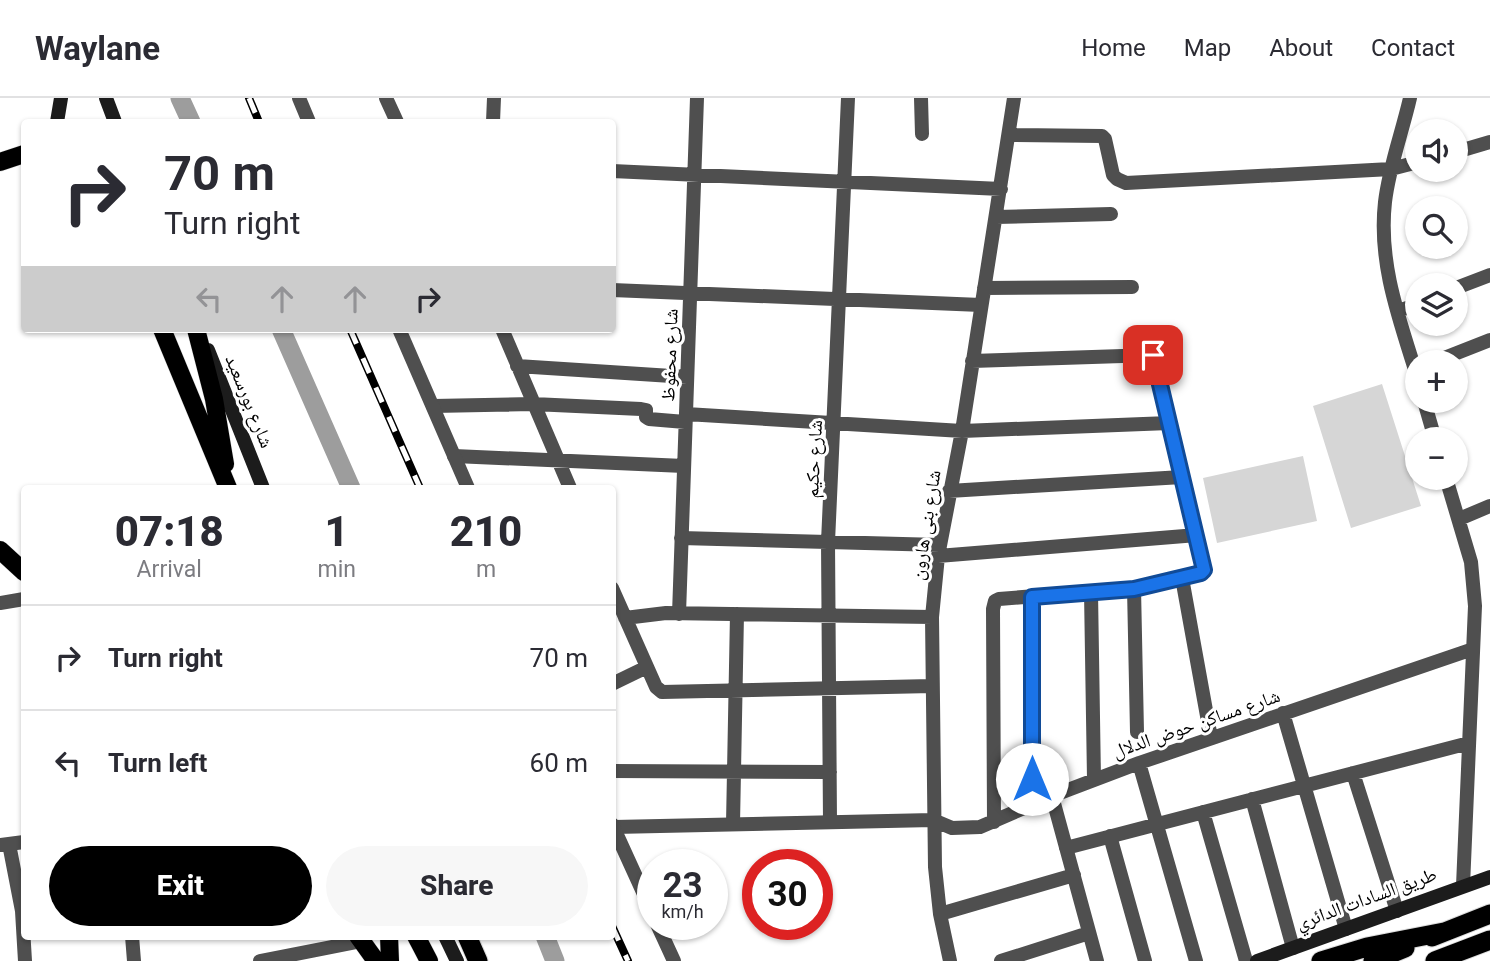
<!DOCTYPE html>
<meta charset="utf-8">
<style>
:root{--surface:#fff;--page:#f7f7f7;--text:#2b2b33;--muted:#7c7c81;--line:#e1e1e2;--accent:#000}
body{margin:0;font-family:Roboto,"Noto Naskh Arabic",sans-serif;background:var(--page);color:var(--text);height:100vh;display:flex;flex-direction:column;font-size:26px;white-space:nowrap}
*{box-sizing:border-box;margin:0}
p{font-size:23px;color:var(--muted)}
.icon{flex:none;width:38px;height:38px;fill:none;stroke:currentColor;stroke-width:2;stroke-linecap:round;stroke-linejoin:round}
.map{position:relative;flex:1;overflow:hidden}
.side{position:absolute;left:21px;top:387px;width:595px;height:455px;display:flex;flex-direction:column;background:var(--surface);border-radius:7px;box-shadow:0 2px 5px #0004}
.side>*{flex:none}
.banner{position:absolute;left:21px;top:21px;width:595px;height:214px;border-radius:7px;box-shadow:0 2px 5px #0004;background:#fff;color:var(--text);overflow:hidden}
.buttons{position:absolute;left:1405px;top:21px;display:grid;gap:14px}
.buttons a{display:grid;place-items:center;width:63px;height:63px;border-radius:50%;background:var(--surface);box-shadow:0 2px 5px #0004;font-size:35px}
.speed{position:absolute;left:637px;top:751px;display:flex;gap:14px;font-size:35px;font-weight:700;text-align:center}
.speed>*{display:grid;place-content:center;width:91px;height:91px;border-radius:50%;background:var(--surface);box-shadow:0 2px 5px #0004;line-height:1}
.speed small{font-size:18px;font-weight:400}
.speed .limit{border:10px solid #d22;background:#fff;color:#111}
.pin{position:absolute;display:grid;place-items:center;width:60px;height:60px;color:#fff;margin:-30px;border-radius:14px;box-shadow:0 4px 10px #0006}
.me{position:absolute;width:77px;margin:-38px;rotate:0deg;stroke-linejoin:round;filter:drop-shadow(0 0 5px #0008)}
.turn{display:flex;align-items:center;gap:24px;height:147px;padding:0 28px;font-size:32px}
.turn .icon{width:91px;height:91px;stroke-width:2.5}
.turn b{display:block;font-size:49px;line-height:60px}
.lanes{display:flex;align-items:center;height:66px;padding:0 28px;background:#0003;justify-content:center;gap:35px;direction:ltr}
.lanes .off{opacity:.35}
.eta{display:flex;justify-content:space-evenly;align-items:center;height:119px;text-align:center}
.eta b{font-size:42px;font-weight:800;line-height:49px}
.action{display:flex;gap:14px;margin-top:auto;padding:14px 28px}
.action a{flex:1;height:80px;border-radius:42px;background:var(--accent);color:#fff;font-size:28px;font-weight:800;line-height:80px;text-align:center}
.action a+a{background:var(--page);color:var(--text)}
ul{padding:0;list-style:none}
li{display:flex;align-items:center;gap:21px;height:105px;padding:0 28px;border-top:2px solid var(--line)}
li div{flex:1}
li b{display:block;font-size:26px}
li em{font-style:normal}
header{display:flex;align-items:center;gap:42px;box-sizing:border-box;height:98px;padding:0 35px;background:var(--surface);border-bottom:2px solid var(--line)}
header strong{font-size:33px}
nav{display:flex;gap:38px;margin-inline-start:auto;font-size:24px}
.map>svg:first-child{display:block}
.green{fill:#d6d6d6}
.lines{fill:none;stroke-linecap:round;stroke-linejoin:round}
.canal{stroke:#9d9d9d;stroke-width:19}
.primary-casing{stroke:#dbdbdb;stroke-width:19}
.trunk-casing{stroke:#dbdbdb;stroke-width:21}
.minor{stroke:#4f4f4f;stroke-width:14}
.tertiary{stroke:#4f4f4f;stroke-width:14}
.secondary{stroke:#1c1c1c;stroke-width:14}
.primary{stroke:#000;stroke-width:18}
.trunk{stroke:#000;stroke-width:19}
.rail-casing{stroke:#000;stroke-width:8}
.rail{stroke:#fff;stroke-width:5;stroke-dasharray:16;stroke-linecap:butt}
.route-casing{stroke:#114b97;stroke-width:18}
.route{stroke:#1a73e8;stroke-width:12}
.labels{text-anchor:middle;stroke-width:6;stroke-linejoin:round;paint-order:stroke}
.street-label{font-size:19px;fill:#000;stroke:#fff}
</style>
<header>
<strong>Waylane</strong>
<nav><a>Home</a><a>Map</a><a>About</a><a>Contact</a></nav>
</header>
<div class="map">
<svg width="1490" height="863" viewBox="0 0 1490 863">
<rect width="100%" height="100%" fill="#fff"/>
<path class="green" d="M 1382,286 L 1421,408 L 1351,430 L 1313,308 Z
M 1303,358 L 1317,423 L 1217,445 L 1203,380 Z"/>
<g class="lines">
<path class="canal" d="M 180,0 L 191,24
M 281,231 L 351,390
M 545,838 L 555,863"/>
<g class="primary-casing">
<path id="primary" d="M 0,64 L 24,56
M 162,231 L 228,390
M 196,231 L 214,301 L 225,366
M 0,452 L 24,474
M 358,838 L 376,863
M 389,838 L 390,863
M 416,838 L 429,863"/>
</g>
<g class="trunk-casing">
<path id="trunk" d="M 467,838 L 478,863
M 1432,839 L 1490,816
M 1321,863 L 1367,849 L 1444,834
M 1373,863 L 1405,850
M 1435,863 L 1490,842"/>
</g>
<path class="minor" d="M 386,0 L 397,24
M 921,0 L 922,36
M 1410,0 C 1402,35 1389,69 1385,104 C 1378,166 1400,223 1418,281
M 493,24 L 494,0
M 1009,37 L 1102,38 L 1105,41 L 1113,77 L 1117,81 L 1126,85 L 1391,71 L 1418,64
M 1456,54 L 1490,44
M 612,73 L 1001,91
M 996,119 L 1111,116
M 984,190 L 1132,189
M 1456,190 L 1490,177
M 612,192 L 981,207
M 1398,213 L 1418,206
M 502,231 L 570,390
M 972,263 L 1153,257
M 1434,264 L 1490,242
M 517,268 L 687,279
M 1424,303 L 1435,341
M 433,308 L 533,306 L 641,311 L 646,312 L 646,319 L 649,321 L 685,324
M 686,316 L 962,333 L 1169,325
M 454,358 L 684,368
M 1446,380 L 1471,464 L 1475,508 L 1463,788
M 949,393 L 1182,379
M 1459,421 L 1490,408
M 681,440 L 940,447
M 938,458 L 1197,437
M 1182,480 L 1211,640
M 612,490 L 656,589 L 662,594 L 932,588
M 1134,490 L 1137,634
M 1091,494 L 1094,681
M 1032,499 L 1032,706
M 0,505 L 24,501
M 679,516 L 697,0
M 625,520 L 666,515 L 932,519
M 612,586 L 647,569
M 1283,615 L 1346,831
M 1139,665 L 1196,863
M 612,673 L 830,674
M 1353,675 L 1397,813
M 1052,698 L 1097,863
M 1252,701 L 1293,850
M 1203,714 L 1246,863
M 830,724 L 828,444 L 848,0
M 994,724 L 993,511 L 995,503 L 999,501 L 1134,490 L 1201,475 L 1204,472 L 1149,238
M 733,726 L 737,516
M 614,729 L 933,722 L 952,730 L 980,729 L 1052,698 L 1139,665 L 1473,551
M 1110,738 L 1145,863
M 9,746 L 22,813 L 25,863
M 1,747 L 24,744
M 1066,750 L 1469,645
M 940,816 L 1074,777
M 132,838 L 134,863
M 260,863 L 362,843
M 950,863 L 940,816 L 935,769 L 932,519 L 938,458 L 962,333 L 1014,0
M 1001,863 L 1089,835"/>
<path class="tertiary" d="M 299,0 L 309,24
M 399,231 L 468,390
M 612,726 L 653,816
M 657,826 L 674,863"/>
<path class="secondary" d="M 106,0 L 115,24
M 57,24 L 61,0
M 208,252 L 263,390
M 445,838 L 457,863
M 1257,863 L 1490,779"/>
<use href="#primary" class="primary"/>
<use href="#trunk" class="trunk"/>
<g class="rail-casing">
<path id="rail" d="M 249,0 L 259,24
M 350,231 L 420,390
M 612,828 L 628,863"/>
</g>
<use href="#rail" class="rail"/>
</g>
<g class="lines">
<g class="route-casing">
<path id="route" d="M 1032,681 L 1032,499 L 1134,491 L 1201,475 L 1204,472 L 1153,257"/>
</g>
<use href="#route" class="route"/>
</g>
<g class="labels">
<g class="street-label">
<text transform="translate(669 257) rotate(-88)" y="7">شارع محفوظ</text>
<text transform="translate(250 303) rotate(68)" y="7">شارع بورسعيد</text>
<text transform="translate(813 361) rotate(-87)" y="7">شارع حكيم</text>
<text transform="translate(925 427) rotate(-81)" y="7">شارع بنى هارون</text>
<text transform="translate(1196 625) rotate(-19)" y="7">شارع مساكن حوض الدلال</text>
<text transform="translate(1366 800) rotate(-20)" y="7">طريق السادات الدائري</text>
</g>
</g>
</svg>
<div class="buttons">
<a><svg class="icon" aria-label="sound" viewBox="0 0 24 24"><path d="M4 9h4l5-4v14l-5-4H4zM17 9q2 3 0 6"/></svg></a>
<a><svg class="icon" aria-label="search" viewBox="0 0 24 24"><circle cx="10" cy="10" r="6"/><path d="M15 15l6 6"/></svg></a>
<a><svg class="icon" aria-label="layers" viewBox="0 0 24 24"><path d="M12 4l9 5-9 5-9-5zM3 14l9 5 9-5"/></svg></a>
<a>+</a>
<a>−</a>
</div>
<div class="speed"><div>23<small>km/h</small></div><div class="limit">30</div></div>
<div class="pin" style="left:1153px;top:257px;background:#d93025"><svg class="icon" aria-label="arrive" viewBox="0 0 24 24"><path d="M6 21V4h12l-3 4 3 4H6"/></svg></div>
<svg class="me" style="left:1032px;top:681px" viewBox="-20 -20 40 40"><circle r="19" fill="#fff"/><path d="M0-13L10 11 0 6-10 11z" fill="#1a73e8"/></svg>
<div class="banner">
<div class="turn"><svg class="icon" aria-label="right" viewBox="0 0 24 24"><path d="M7 20v-9h11M14 6l5 5-5 5"/></svg><div><b>70 m</b>Turn right</div></div>
<div class="lanes"><svg class="icon off" aria-label="left" viewBox="0 0 24 24"><path d="M17 20v-9H6M10 6l-5 5 5 5"/></svg><svg class="icon off" aria-label="ahead" viewBox="0 0 24 24"><path d="M12 20V5M6 11l6-6 6 6"/></svg><svg class="icon off" aria-label="ahead" viewBox="0 0 24 24"><path d="M12 20V5M6 11l6-6 6 6"/></svg><svg class="icon" aria-label="right" viewBox="0 0 24 24"><path d="M7 20v-9h11M14 6l5 5-5 5"/></svg></div>
</div>
<section class="side">
<div class="eta">
<div><b>07:18</b><p>Arrival</p></div>
<div><b>1</b><p>min</p></div>
<div><b>210</b><p>m</p></div>
</div>
<ul>
<li><svg class="icon" aria-label="right" viewBox="0 0 24 24"><path d="M7 20v-9h11M14 6l5 5-5 5"/></svg><div><b>Turn right</b></div><em>70 m</em></li>
<li><svg class="icon" aria-label="left" viewBox="0 0 24 24"><path d="M17 20v-9H6M10 6l-5 5 5 5"/></svg><div><b>Turn left</b></div><em>60 m</em></li>
</ul>
<div class="action"><a>Exit</a><a>Share</a></div>
</section>
</div>
